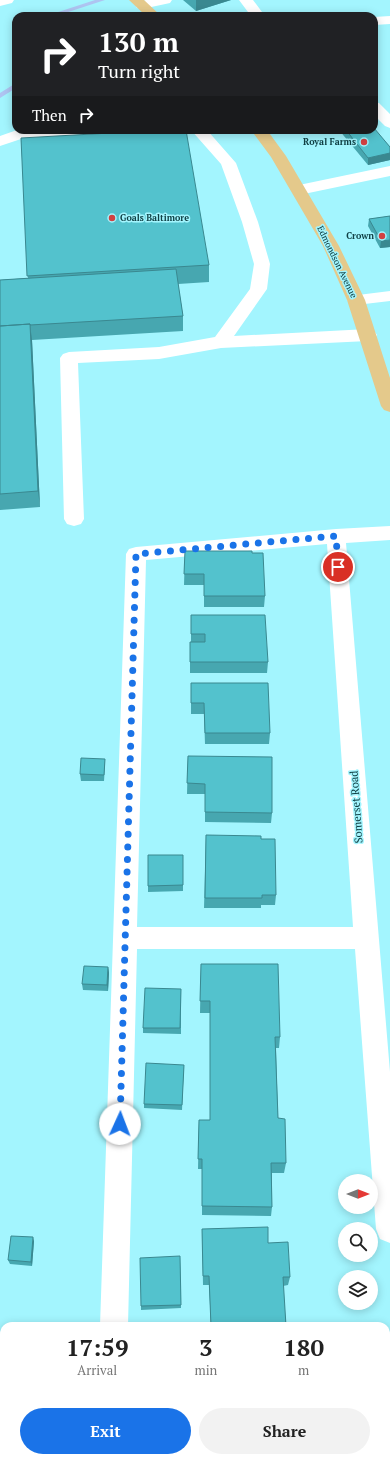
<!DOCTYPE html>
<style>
:root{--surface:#fff;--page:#f2f2f2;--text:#222;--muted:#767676;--accent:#1a73e8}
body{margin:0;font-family:"PT Serif",serif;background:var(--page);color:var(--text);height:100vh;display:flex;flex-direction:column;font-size:15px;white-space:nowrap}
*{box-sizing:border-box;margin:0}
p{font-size:13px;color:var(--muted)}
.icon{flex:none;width:22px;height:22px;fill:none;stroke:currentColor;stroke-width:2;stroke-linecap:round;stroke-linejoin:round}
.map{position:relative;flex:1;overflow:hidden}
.panel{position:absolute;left:0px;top:1322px;width:390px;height:140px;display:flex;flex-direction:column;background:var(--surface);border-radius:12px 12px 0 0;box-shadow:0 2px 10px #0003}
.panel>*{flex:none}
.banner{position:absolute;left:12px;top:12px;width:366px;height:122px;border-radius:12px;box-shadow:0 2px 10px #0003;background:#202124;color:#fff;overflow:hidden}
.needle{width:26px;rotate:90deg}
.tools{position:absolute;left:338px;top:1174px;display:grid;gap:8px}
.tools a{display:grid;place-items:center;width:40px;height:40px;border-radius:50%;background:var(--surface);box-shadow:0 2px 10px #0003;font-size:20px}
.pin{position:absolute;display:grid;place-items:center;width:34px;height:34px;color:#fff;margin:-17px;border:2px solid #fff;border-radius:50%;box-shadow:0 1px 4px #0007}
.me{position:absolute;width:44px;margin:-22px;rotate:2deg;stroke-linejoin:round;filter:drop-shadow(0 0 3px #0008)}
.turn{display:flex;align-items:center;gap:14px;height:84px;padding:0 20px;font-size:18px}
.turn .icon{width:52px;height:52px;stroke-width:2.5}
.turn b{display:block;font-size:28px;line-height:34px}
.then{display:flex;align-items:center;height:38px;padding:0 20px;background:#0003;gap:8px;font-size:15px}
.eta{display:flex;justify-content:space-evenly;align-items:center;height:68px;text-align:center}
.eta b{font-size:24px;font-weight:800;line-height:28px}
.action{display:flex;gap:8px;margin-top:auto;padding:8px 20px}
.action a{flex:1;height:46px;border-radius:24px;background:var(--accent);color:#fff;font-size:16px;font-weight:800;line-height:46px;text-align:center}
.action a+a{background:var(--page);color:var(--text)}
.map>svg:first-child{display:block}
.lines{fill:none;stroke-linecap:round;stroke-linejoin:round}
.stream{fill:#aec4f1;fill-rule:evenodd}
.minor{fill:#fff;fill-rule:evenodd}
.major{fill:#e4c98b;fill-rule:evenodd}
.wall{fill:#47a7b0}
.shaded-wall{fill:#3a8890}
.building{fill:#53c2cd;stroke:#3a8890}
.route{stroke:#1a73e8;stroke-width:7;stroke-dasharray:0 12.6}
.poi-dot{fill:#d04142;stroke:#a3f5fe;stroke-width:1.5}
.labels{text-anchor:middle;stroke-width:3;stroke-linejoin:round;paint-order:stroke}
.far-poi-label{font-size:9px;font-weight:bold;fill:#104045;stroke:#a3f5fe;text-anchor:end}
.far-street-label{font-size:9px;fill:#104045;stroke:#a3f5fe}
.street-label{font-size:11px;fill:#104045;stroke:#a3f5fe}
</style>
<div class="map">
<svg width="390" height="1462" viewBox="0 0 390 1462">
<rect width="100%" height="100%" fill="#a3f5fe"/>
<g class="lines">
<path class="stream" d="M 95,0 L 105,0 L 56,16 L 46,16 Z
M 16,83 L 16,88 L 0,98 L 0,93 Z"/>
<path class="minor" d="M 0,0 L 14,0 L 12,3 L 0,6 Z
M 146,0 L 172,0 L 170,3 L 142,9 L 137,8 L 135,5 L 137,2 Z
M 239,0 L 253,0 L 265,16 L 251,16 Z
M 390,16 L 390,24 L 374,25 L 374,17 Z
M 374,102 L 379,103 L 390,114 L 390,128 L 385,126 L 374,115 Z
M 17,130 L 99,130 L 96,133 L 70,139 L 21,139 L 0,146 L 0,136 Z
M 191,130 L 207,130 L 236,163 L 258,222 L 270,264 L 267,289 L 234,336 L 368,329 L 374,331 L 377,335 L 374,339 L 368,341 L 221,348 L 159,359 L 78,363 L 84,519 L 81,524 L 74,526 L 67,524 L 64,519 L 60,358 L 63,354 L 69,352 L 159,347 L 215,337 L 250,289 L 254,264 L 242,222 L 221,164 Z
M 390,166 L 390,176 L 299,195 L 293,193 L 291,190 L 293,187 L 299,185 Z
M 390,291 L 390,301 L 356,305 L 350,304 L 347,300 L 350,296 Z
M 390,526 L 390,540 L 346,543 L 390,1072 L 390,1243 L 380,1239 L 376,1229 L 355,949 L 137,949 L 128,1326 L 100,1326 L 126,554 L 129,549 L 136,547 L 336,529 ZM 327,544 L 353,927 L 137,927 L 146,560 Z
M 95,1458 L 125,1458 L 125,1462 L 95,1462 Z"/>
<path class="major" d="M 129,0 L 144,0 L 161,16 L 146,16 Z
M 251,130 L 267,130 L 286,156 L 339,246 L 365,300 L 390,378 L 390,412 L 384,410 L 381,406 L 347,300 L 323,246 L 271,157 Z"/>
</g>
<path class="wall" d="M 183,0 L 231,0 L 196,11 Z
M 339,130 L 374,130 L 390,147 L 390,160 L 368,165 Z
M 21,138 L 209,265 L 209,282 L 178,284 L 183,316 L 183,331 L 32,340 L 40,507 L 0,510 L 0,280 L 28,278 Z
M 390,216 L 390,247 L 380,248 L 368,226 L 369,219 Z
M 185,551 L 252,553 L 265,596 L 264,607 L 204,607 L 204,585 L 184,585 Z
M 191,615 L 268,662 L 267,673 L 190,673 L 190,642 L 191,642 Z
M 191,683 L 270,733 L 269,744 L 205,744 L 204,714 L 191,714 Z
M 188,756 L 272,813 L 271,823 L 205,822 L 205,794 L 187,794 Z
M 105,759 L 105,765 L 104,781 L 81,781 L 80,774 Z
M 206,835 L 261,839 L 276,895 L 275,905 L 261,905 L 261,908 L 204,908 Z
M 183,855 L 183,891 L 148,892 L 148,886 Z
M 201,964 L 280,1037 L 279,1048 L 276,1048 L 278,1118 L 286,1163 L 284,1173 L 272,1173 L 272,1207 L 271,1216 L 202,1215 L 202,1169 L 198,1169 L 199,1120 L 210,1120 L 210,1013 L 200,1013 Z
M 108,967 L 109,973 L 108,991 L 83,990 L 82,984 Z
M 181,989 L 181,1034 L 143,1033 L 143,1028 Z
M 184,1065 L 182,1110 L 144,1108 L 144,1104 Z
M 202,1229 L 268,1243 L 290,1277 L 288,1285 L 283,1286 L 286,1326 L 211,1326 L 209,1285 L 203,1285 Z
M 34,1241 L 32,1266 L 10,1264 L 8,1260 Z
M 180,1256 L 181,1308 L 141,1310 L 141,1306 Z"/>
<path class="shaded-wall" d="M 196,0 L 231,0 L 196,11 Z
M 390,153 L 390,160 L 368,165 L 368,158 Z
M 390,240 L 390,247 L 380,248 L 381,241 Z
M 30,324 L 32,340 L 40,507 L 38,491 Z
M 108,967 L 109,973 L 108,991 L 107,985 Z
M 33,1237 L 34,1241 L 32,1266 L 31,1262 Z"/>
<path class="building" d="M 374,128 L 390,147 L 390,153 L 368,158 L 346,130 L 374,130 Z
M 164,130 L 186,130 L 209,265 L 27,276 L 21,138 Z
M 390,216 L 390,240 L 381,241 L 369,219 Z
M 176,269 L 183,316 L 30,325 L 30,324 L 0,326 L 0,280 Z
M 30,324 L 38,491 L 0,494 L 0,326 Z
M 185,551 L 252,551 L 252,553 L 263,553 L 265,596 L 204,596 L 204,574 L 184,574 Z
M 191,615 L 265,615 L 268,662 L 190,662 L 190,642 L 205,642 L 205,634 L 191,634 Z
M 191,683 L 268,683 L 270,733 L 205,733 L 204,703 L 191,703 Z
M 188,756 L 272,757 L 272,813 L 205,812 L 205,784 L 187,783 Z
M 81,758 L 105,759 L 104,775 L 80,774 Z
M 206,835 L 261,836 L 261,839 L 275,839 L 276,895 L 262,895 L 262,898 L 205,898 Z
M 148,855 L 183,855 L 183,885 L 148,886 Z
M 201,964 L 278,964 L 280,1037 L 275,1037 L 278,1118 L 285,1119 L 286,1163 L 271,1163 L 272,1207 L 202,1206 L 202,1159 L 198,1159 L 199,1120 L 210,1120 L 210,1001 L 200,1001 Z
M 84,966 L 108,967 L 107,985 L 82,984 Z
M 145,988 L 181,989 L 180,1028 L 143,1028 Z
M 146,1063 L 184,1065 L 182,1105 L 144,1104 Z
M 268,1227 L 268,1243 L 288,1242 L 290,1277 L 283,1277 L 286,1326 L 211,1326 L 209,1276 L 203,1276 L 202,1229 Z
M 11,1236 L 33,1237 L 31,1262 L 8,1260 Z
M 180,1256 L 181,1305 L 141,1306 L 140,1258 Z
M 136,1458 L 202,1458 L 202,1462 L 136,1462 Z
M 211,1458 L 291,1458 L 291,1462 L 211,1462 Z"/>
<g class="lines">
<path class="route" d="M 120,1124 L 136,554 L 336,536 L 338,567"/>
</g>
<g class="poi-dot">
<circle cx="364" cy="142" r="4"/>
<circle cx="112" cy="218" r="4"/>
<circle cx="382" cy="236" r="4"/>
</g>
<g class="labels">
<g class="far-poi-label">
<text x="356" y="145">Royal Farms</text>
<text x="120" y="221" text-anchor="start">Goals Baltimore</text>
<text x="374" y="239">Crown</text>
</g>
<g class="far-street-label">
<text transform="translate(337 262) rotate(64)" y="3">Edmondson Avenue</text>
</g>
<g class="street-label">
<text transform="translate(356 807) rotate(-94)" y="4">Somerset Road</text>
</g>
</g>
</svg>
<div class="tools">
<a><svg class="needle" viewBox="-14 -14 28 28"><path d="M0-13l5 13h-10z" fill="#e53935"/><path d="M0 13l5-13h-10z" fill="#767676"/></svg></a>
<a><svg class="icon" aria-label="search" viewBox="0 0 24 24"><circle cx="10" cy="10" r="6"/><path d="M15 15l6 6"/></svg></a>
<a><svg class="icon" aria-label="layers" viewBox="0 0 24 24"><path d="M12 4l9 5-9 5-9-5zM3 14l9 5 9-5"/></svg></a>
</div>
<div class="pin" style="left:338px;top:567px;background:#d93025"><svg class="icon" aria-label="arrive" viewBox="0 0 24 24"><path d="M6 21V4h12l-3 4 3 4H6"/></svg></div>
<svg class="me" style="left:120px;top:1124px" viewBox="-20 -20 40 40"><circle r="19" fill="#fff"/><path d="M0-13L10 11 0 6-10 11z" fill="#1a73e8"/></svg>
<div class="banner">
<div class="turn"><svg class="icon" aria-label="right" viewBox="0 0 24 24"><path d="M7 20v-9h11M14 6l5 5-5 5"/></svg><div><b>130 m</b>Turn right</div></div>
<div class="then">Then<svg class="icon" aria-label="right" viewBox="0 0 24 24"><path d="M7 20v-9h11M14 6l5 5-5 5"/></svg></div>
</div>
<section class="panel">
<div class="eta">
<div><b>17:59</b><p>Arrival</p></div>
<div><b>3</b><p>min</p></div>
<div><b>180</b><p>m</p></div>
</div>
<div class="action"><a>Exit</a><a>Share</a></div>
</section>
</div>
